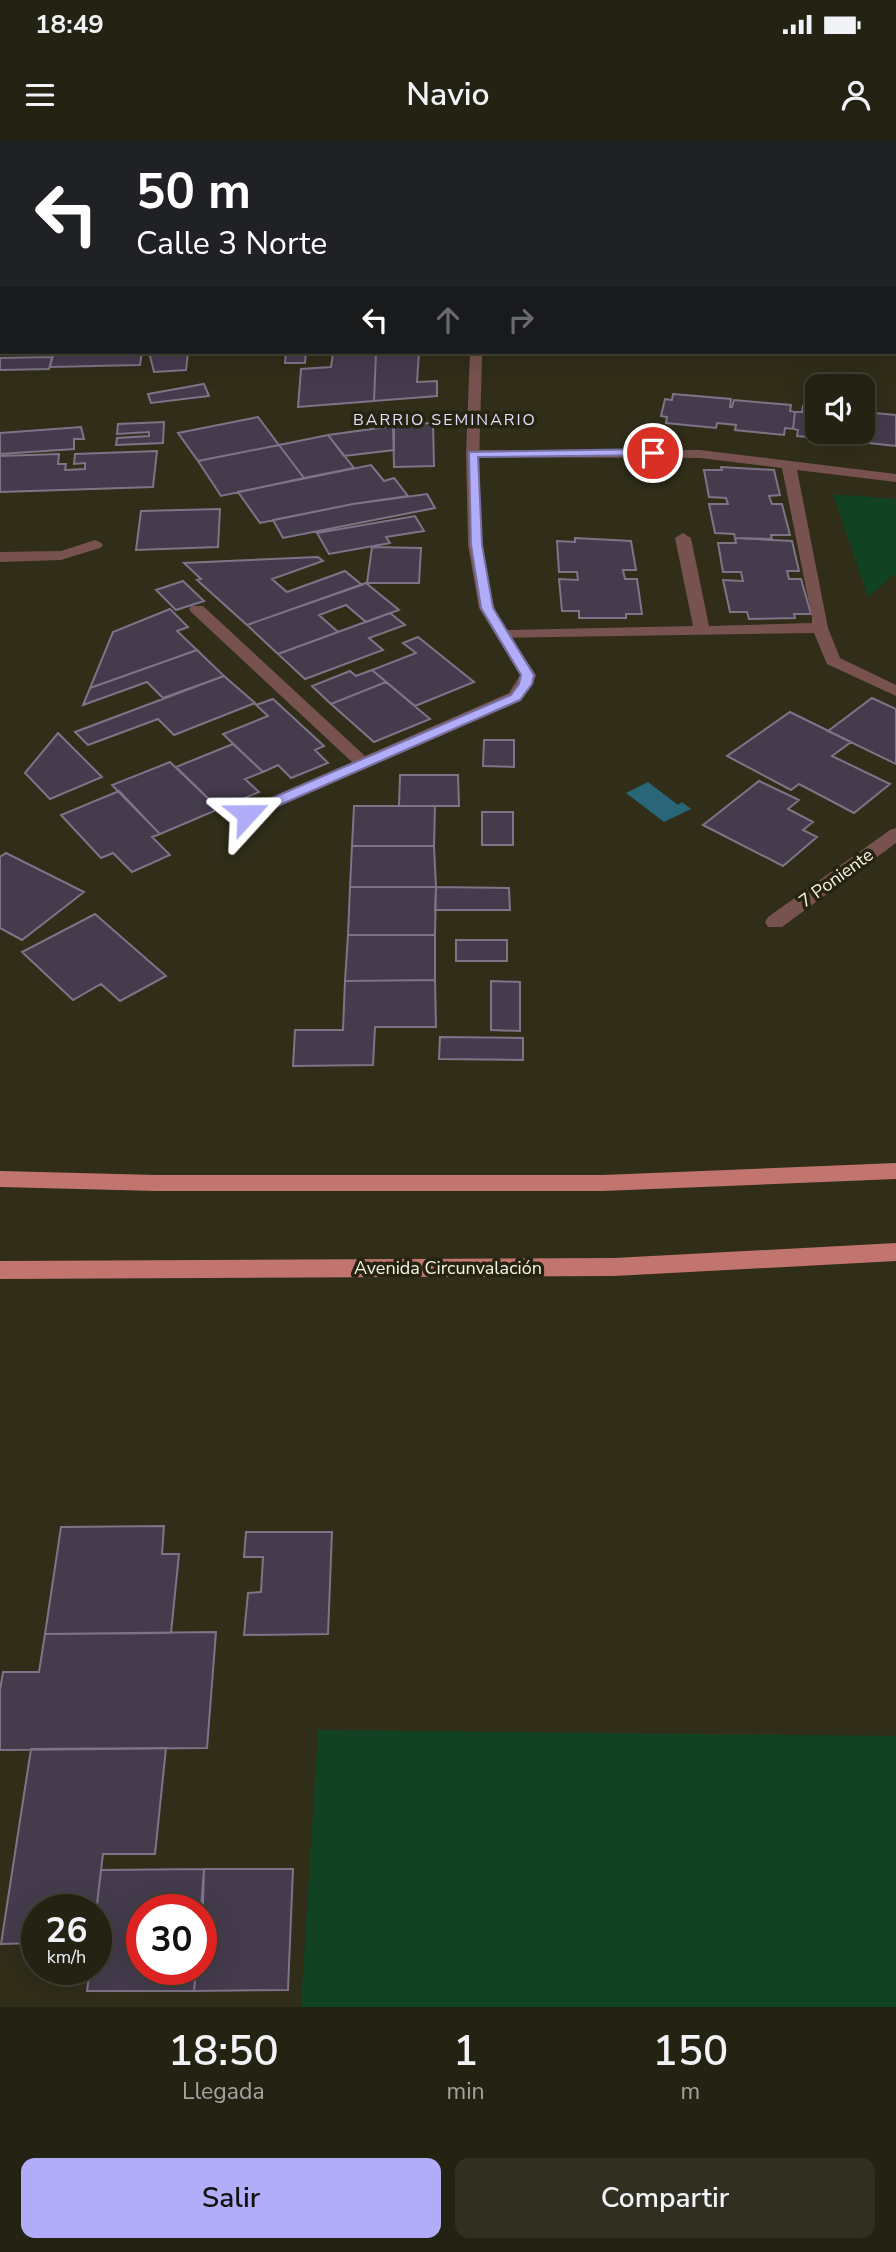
<!DOCTYPE html>
<html lang="es">
<meta charset="utf-8">
<style>
:root{--surface:#242213;--page:#302f21;--text:#f1f3f6;--muted:#a3a4a0;--line:#413f33;--accent:#b2adf9}
body{margin:0;font-family:"Nunito Sans",sans-serif;background:var(--page);color:var(--text);height:100vh;display:flex;flex-direction:column;font-size:26px;white-space:nowrap}
*{box-sizing:border-box;margin:0}
p{font-size:23px;color:var(--muted)}
.icon{flex:none;width:38px;height:38px;fill:none;stroke:currentColor;stroke-width:2;stroke-linecap:round;stroke-linejoin:round}
.map{position:relative;height:1867px;overflow:hidden}
.sheet{display:flex;flex-direction:column;background:var(--surface);flex:1}
.sheet>*{flex:none}
.top-card{position:absolute;left:0px;top:0px;width:896px;height:214px;box-shadow:0 7px 28px #0002,0 0 0 2px var(--line);background:#202124;color:#fff;overflow:hidden}
.fabs{position:absolute;left:805px;top:234px;display:grid;gap:14px}
.fabs a{display:grid;place-items:center;width:70px;height:70px;border-radius:14px;background:var(--surface);box-shadow:0 7px 28px #0002,0 0 0 2px var(--line);font-size:35px}
.speed{position:absolute;left:21px;top:1754px;display:flex;gap:14px;font-size:35px;font-weight:700;text-align:center}
.speed>*{display:grid;place-content:center;width:91px;height:91px;border-radius:50%;background:var(--surface);box-shadow:0 7px 28px #0002,0 0 0 2px var(--line);line-height:1}
.speed small{font-size:18px;font-weight:400}
.speed .limit{border:10px solid #d22;background:#fff;color:#111}
.pin{position:absolute;display:grid;place-items:center;width:60px;height:60px;color:#fff;margin:-30px;border:4px solid #fff;border-radius:50%;box-shadow:0 2px 7px #0007}
.me{position:absolute;width:77px;margin:-38px;rotate:66deg;stroke-linejoin:round;filter:drop-shadow(0 0 5px #0008)}
.turn{display:flex;align-items:center;gap:24px;height:147px;padding:0 21px;font-size:32px}
.turn .icon{width:91px;height:91px;stroke-width:2.5}
.turn b{display:block;font-size:49px;line-height:60px}
.lanes{display:flex;align-items:center;height:66px;padding:0 21px;background:#0003;justify-content:center;gap:35px;direction:ltr}
.lanes .off{opacity:.35}
.eta{display:flex;justify-content:space-evenly;align-items:center;height:119px;text-align:center}
.eta b{font-size:42px;font-weight:600;line-height:49px}
.button{display:flex;gap:14px;margin-top:auto;padding:14px 21px}
.button a{flex:1;height:80px;border-radius:14px;background:var(--accent);color:#111;font-size:28px;font-weight:600;line-height:80px;text-align:center}
.button a+a{background:var(--page);color:var(--text)}
.status{display:flex;justify-content:space-between;align-items:center;height:49px;padding:0 35px;background:var(--surface);direction:ltr}
.status svg{height:19px;fill:currentColor}
header{display:flex;justify-content:space-between;align-items:center;height:91px;padding:0 21px;background:var(--surface);font-size:32px;font-weight:600}
.map>svg:first-child{display:block}
.green{fill:#114322}
.water{fill:#286678}
.building{fill:#443b4d;stroke:#7e7488;stroke-width:2}
.lines{fill:none;stroke-linecap:round;stroke-linejoin:round}
.service{fill:#78524f;fill-rule:evenodd}
.minor{fill:#78524f;fill-rule:evenodd}
.primary{fill:#c2756f;fill-rule:evenodd}
.route{fill:#b2adf9;stroke:#7470a2;stroke-width:2}
.labels{text-anchor:middle;stroke-width:7;stroke-linejoin:round;paint-order:stroke}
.far-neighbourhood-label{font-size:16px;letter-spacing:2px;fill:#e1e0fe;stroke:#262310}
.street-label{font-size:18px;fill:#f6f4e8;stroke:#262310}
</style>
<div class="status"><b>18:49</b><svg viewBox="0 0 49 12"><path d="M0 12V9h3v3zM5 12V6h3v6zM10 12V3h3v9zM15 12V0h3v12zM26 1h20v11H26zM47 4h2v5h-2z"/></svg></div>
<header><svg class="icon" aria-label="menu" viewBox="0 0 24 24"><path d="M4 6h16M4 12h16M4 18h16"/></svg>Navio<svg class="icon" aria-label="person" viewBox="0 0 24 24"><circle cx="12" cy="8" r="4"/><path d="M4 21q1-7 8-7t8 7"/></svg></header>
<div class="map">
<svg width="896" height="1867" viewBox="0 0 896 1867">
<rect width="100%" height="100%" fill="#302d19"/>
<path class="green" d="M 833,354 L 896,359 L 896,433 L 868,457 Z
M 318,1590 L 896,1596 L 896,1867 L 301,1867 Z"/>
<path class="water" d="M 648,642 L 678,665 L 682,662 L 691,669 L 664,682 L 626,653 Z"/>
<path class="building" d="M 54,212 L 142,212 L 140,225 L 50,227 Z
M 149,212 L 188,212 L 186,230 L 154,232 Z
M 266,212 L 306,212 L 305,223 L 285,223 L 286,213 Z
M 419,212 L 417,242 L 437,241 L 437,256 L 374,261 L 376,213 Z
M 376,213 L 374,261 L 298,267 L 301,229 L 331,227 L 333,214 Z
M 52,217 L 49,229 L 0,230 L 0,218 Z
M 204,244 L 209,256 L 151,263 L 148,254 Z
M 673,254 L 731,259 L 730,267 L 732,267 L 734,260 L 791,265 L 790,271 L 795,272 L 793,289 L 785,288 L 784,295 L 735,290 L 736,285 L 717,283 L 716,288 L 666,283 L 667,277 L 661,276 L 665,259 L 672,260 Z
M 803,266 L 817,267 L 817,292 L 863,292 L 864,272 L 896,275 L 896,306 L 869,303 L 869,298 L 849,296 L 849,301 L 797,296 L 798,290 L 793,289 L 795,272 L 802,272 Z
M 258,277 L 279,305 L 198,321 L 178,293 Z
M 164,282 L 163,303 L 116,305 L 117,298 L 149,296 L 149,292 L 117,294 L 118,284 Z
M 433,283 L 434,326 L 394,327 L 393,284 Z
M 394,286 L 394,310 L 344,316 L 328,295 Z
M 81,287 L 84,299 L 74,299 L 74,309 L 0,314 L 0,293 Z
M 328,295 L 354,328 L 304,338 L 279,305 Z
M 279,305 L 304,338 L 221,356 L 198,321 Z
M 157,311 L 153,347 L 0,352 L 0,316 L 59,314 L 58,324 L 66,324 L 65,330 L 85,329 L 85,323 L 74,324 L 75,314 Z
M 371,325 L 384,341 L 394,338 L 408,356 L 353,364 L 260,383 L 238,352 Z
M 721,327 L 774,330 L 780,355 L 769,356 L 772,364 L 782,364 L 790,395 L 771,395 L 772,399 L 735,398 L 734,394 L 715,393 L 709,364 L 728,364 L 726,358 L 709,357 L 704,330 L 722,330 Z
M 427,354 L 435,368 L 283,398 L 273,380 L 353,364 Z
M 220,369 L 218,407 L 136,410 L 141,371 Z
M 415,376 L 424,391 L 386,397 L 390,403 L 329,414 L 317,393 Z
M 575,398 L 631,401 L 636,430 L 623,430 L 625,439 L 637,439 L 642,474 L 626,474 L 626,478 L 579,478 L 579,471 L 562,471 L 559,439 L 578,440 L 577,432 L 559,432 L 557,401 L 575,402 Z
M 735,398 L 792,401 L 799,431 L 787,431 L 789,439 L 801,439 L 811,474 L 794,474 L 795,478 L 749,479 L 747,472 L 730,472 L 723,440 L 743,441 L 741,432 L 723,432 L 718,403 L 736,403 Z
M 372,407 L 421,408 L 419,443 L 367,443 Z
M 318,417 L 323,421 L 272,439 L 287,452 L 345,431 L 362,445 L 247,485 L 197,440 L 201,439 L 184,423 Z
M 183,441 L 204,461 L 176,470 L 156,450 Z
M 366,443 L 399,470 L 366,482 L 346,465 L 319,475 L 338,492 L 278,514 L 247,485 Z
M 170,469 L 188,487 L 177,491 L 197,510 L 90,548 L 113,492 Z
M 390,473 L 405,485 L 369,498 L 383,510 L 305,539 L 278,514 Z
M 418,497 L 474,542 L 415,566 L 372,530 L 416,513 L 403,503 Z
M 197,510 L 224,536 L 163,558 L 147,542 L 83,565 L 90,548 Z
M 372,530 L 386,542 L 331,564 L 312,546 L 350,531 L 356,536 Z
M 224,536 L 255,563 L 174,595 L 158,579 L 88,605 L 75,592 Z
M 386,542 L 430,579 L 374,602 L 331,564 Z
M 872,558 L 896,569 L 896,624 L 828,591 Z
M 273,559 L 324,606 L 315,610 L 328,623 L 291,638 L 278,625 L 263,632 L 223,594 L 268,576 L 256,565 Z
M 790,572 L 851,602 L 832,616 L 890,644 L 854,673 L 799,644 L 791,650 L 727,616 Z
M 58,593 L 102,637 L 50,659 L 25,633 Z
M 484,600 L 514,600 L 514,627 L 483,626 Z
M 233,604 L 263,632 L 245,639 L 259,652 L 219,669 L 176,627 Z
M 170,622 L 219,669 L 160,694 L 112,645 Z
M 400,635 L 458,635 L 459,666 L 399,666 Z
M 759,641 L 799,660 L 788,669 L 813,682 L 803,690 L 817,697 L 783,726 L 703,685 Z
M 119,651 L 160,694 L 152,697 L 170,715 L 132,732 L 113,713 L 101,718 L 61,675 Z
M 354,666 L 435,666 L 434,706 L 352,706 Z
M 482,672 L 513,672 L 513,705 L 482,705 Z
M 352,706 L 434,706 L 436,747 L 350,747 Z
M 6,713 L 84,752 L 22,800 L 0,788 L 0,717 Z
M 350,747 L 436,747 L 435,795 L 348,795 Z
M 436,747 L 509,748 L 510,770 L 435,770 Z
M 95,774 L 166,836 L 120,861 L 101,844 L 73,860 L 22,812 Z
M 348,795 L 435,795 L 435,840 L 345,841 Z
M 456,800 L 507,800 L 507,821 L 456,821 Z
M 435,840 L 436,887 L 375,887 L 373,925 L 293,926 L 295,890 L 343,890 L 345,841 Z
M 491,841 L 520,842 L 520,891 L 491,890 Z
M 440,897 L 523,898 L 523,920 L 439,919 Z
M 164,1386 L 162,1414 L 179,1414 L 171,1493 L 45,1494 L 61,1387 Z
M 246,1392 L 332,1392 L 328,1494 L 244,1495 L 248,1453 L 261,1452 L 263,1417 L 244,1417 Z
M 216,1492 L 207,1608 L 0,1610 L 0,1550 L 3,1532 L 39,1532 L 45,1494 Z
M 166,1608 L 155,1714 L 103,1714 L 96,1773 L 96,1769 L 37,1769 L 37,1803 L 1,1804 L 31,1609 Z
M 204,1729 L 201,1769 L 142,1769 L 142,1829 L 196,1829 L 194,1851 L 87,1851 L 90,1829 L 96,1829 L 96,1773 L 101,1730 Z
M 204,1729 L 293,1729 L 288,1850 L 194,1851 L 196,1829 L 201,1829 Z"/>
<g class="lines">
<path class="service" d="M 473,310 L 700,310 L 896,334 L 896,342 L 797,330 L 828,488 L 840,518 L 896,545 L 896,556 L 827,524 L 814,493 L 498,498 L 496,495 L 504,490 L 693,486 L 675,398 L 683,393 L 691,398 L 709,486 L 812,483 L 812,478 L 782,328 L 700,318 L 468,317 L 466,314 Z
M 95,400 L 100,402 L 103,405 L 100,408 L 61,420 L 0,422 L 0,412 L 61,411 Z"/>
<path class="minor" d="M 463,0 L 473,0 L 473,2 L 463,2 Z
M 613,0 L 623,0 L 624,2 L 614,2 Z
M 894,159 L 896,159 L 896,167 L 894,167 Z
M 0,165 L 2,165 L 2,173 L 0,173 Z
M 470,212 L 482,212 C 481,293 472,387 494,466 C 500,486 524,516 536,535 L 533,544 L 521,561 L 253,678 L 241,678 L 238,674 L 241,670 L 352,622 L 191,472 L 189,469 L 191,466 L 203,466 L 365,616 L 509,553 L 520,535 L 479,468 L 468,405 L 466,314 Z
M 896,688 L 896,703 L 782,787 L 768,787 L 765,782 L 768,777 L 890,690 Z"/>
<path class="primary" d="M 896,1023 L 896,1039 L 603,1051 L 157,1051 L 0,1047 L 0,1031 L 157,1035 L 603,1035 Z
M 896,1103 L 896,1121 L 614,1136 L 0,1139 L 0,1121 L 614,1118 Z"/>
</g>
<path class="route" d="M 653,309 L 656,310 L 656,315 L 478,317 L 482,405 L 493,468 L 534,535 L 532,544 L 520,560 L 252,677 L 242,677 L 242,671 L 511,555 L 519,544 L 521,535 L 481,468 L 471,405 L 469,312 Z"/>
<g class="labels">
<g class="far-neighbourhood-label">
<text x="445" y="285">BARRIO SEMINARIO</text>
</g>
<g class="street-label">
<text transform="translate(836 738) rotate(-36)" y="6">7 Poniente</text>
<text x="448" y="1134">Avenida Circunvalación</text>
</g>
</g>
</svg>
<div class="fabs">
<a><svg class="icon" aria-label="sound" viewBox="0 0 24 24"><path d="M4 9h4l5-4v14l-5-4H4zM17 9q2 3 0 6"/></svg></a>
</div>
<div class="speed"><div>26<small>km/h</small></div><div class="limit">30</div></div>
<div class="pin" style="left:653px;top:313px;background:#d93025"><svg class="icon" aria-label="arrive" viewBox="0 0 24 24"><path d="M6 21V4h12l-3 4 3 4H6"/></svg></div>
<svg class="me" style="left:247px;top:674px" viewBox="-20 -20 40 40"><path d="M0-17L14 15 0 8-14 15z" fill="#b2adf9" stroke="#fff" stroke-width="4"/></svg>
<div class="top-card">
<div class="turn"><svg class="icon" aria-label="left" viewBox="0 0 24 24"><path d="M17 20v-9H6M10 6l-5 5 5 5"/></svg><div><b>50 m</b>Calle 3 Norte</div></div>
<div class="lanes"><svg class="icon" aria-label="left" viewBox="0 0 24 24"><path d="M17 20v-9H6M10 6l-5 5 5 5"/></svg><svg class="icon off" aria-label="ahead" viewBox="0 0 24 24"><path d="M12 20V5M6 11l6-6 6 6"/></svg><svg class="icon off" aria-label="right" viewBox="0 0 24 24"><path d="M7 20v-9h11M14 6l5 5-5 5"/></svg></div>
</div>
</div>
<section class="sheet">
<div class="eta">
<div><b>18:50</b><p>Llegada</p></div>
<div><b>1</b><p>min</p></div>
<div><b>150</b><p>m</p></div>
</div>
<div class="button"><a>Salir</a><a>Compartir</a></div>
</section>
